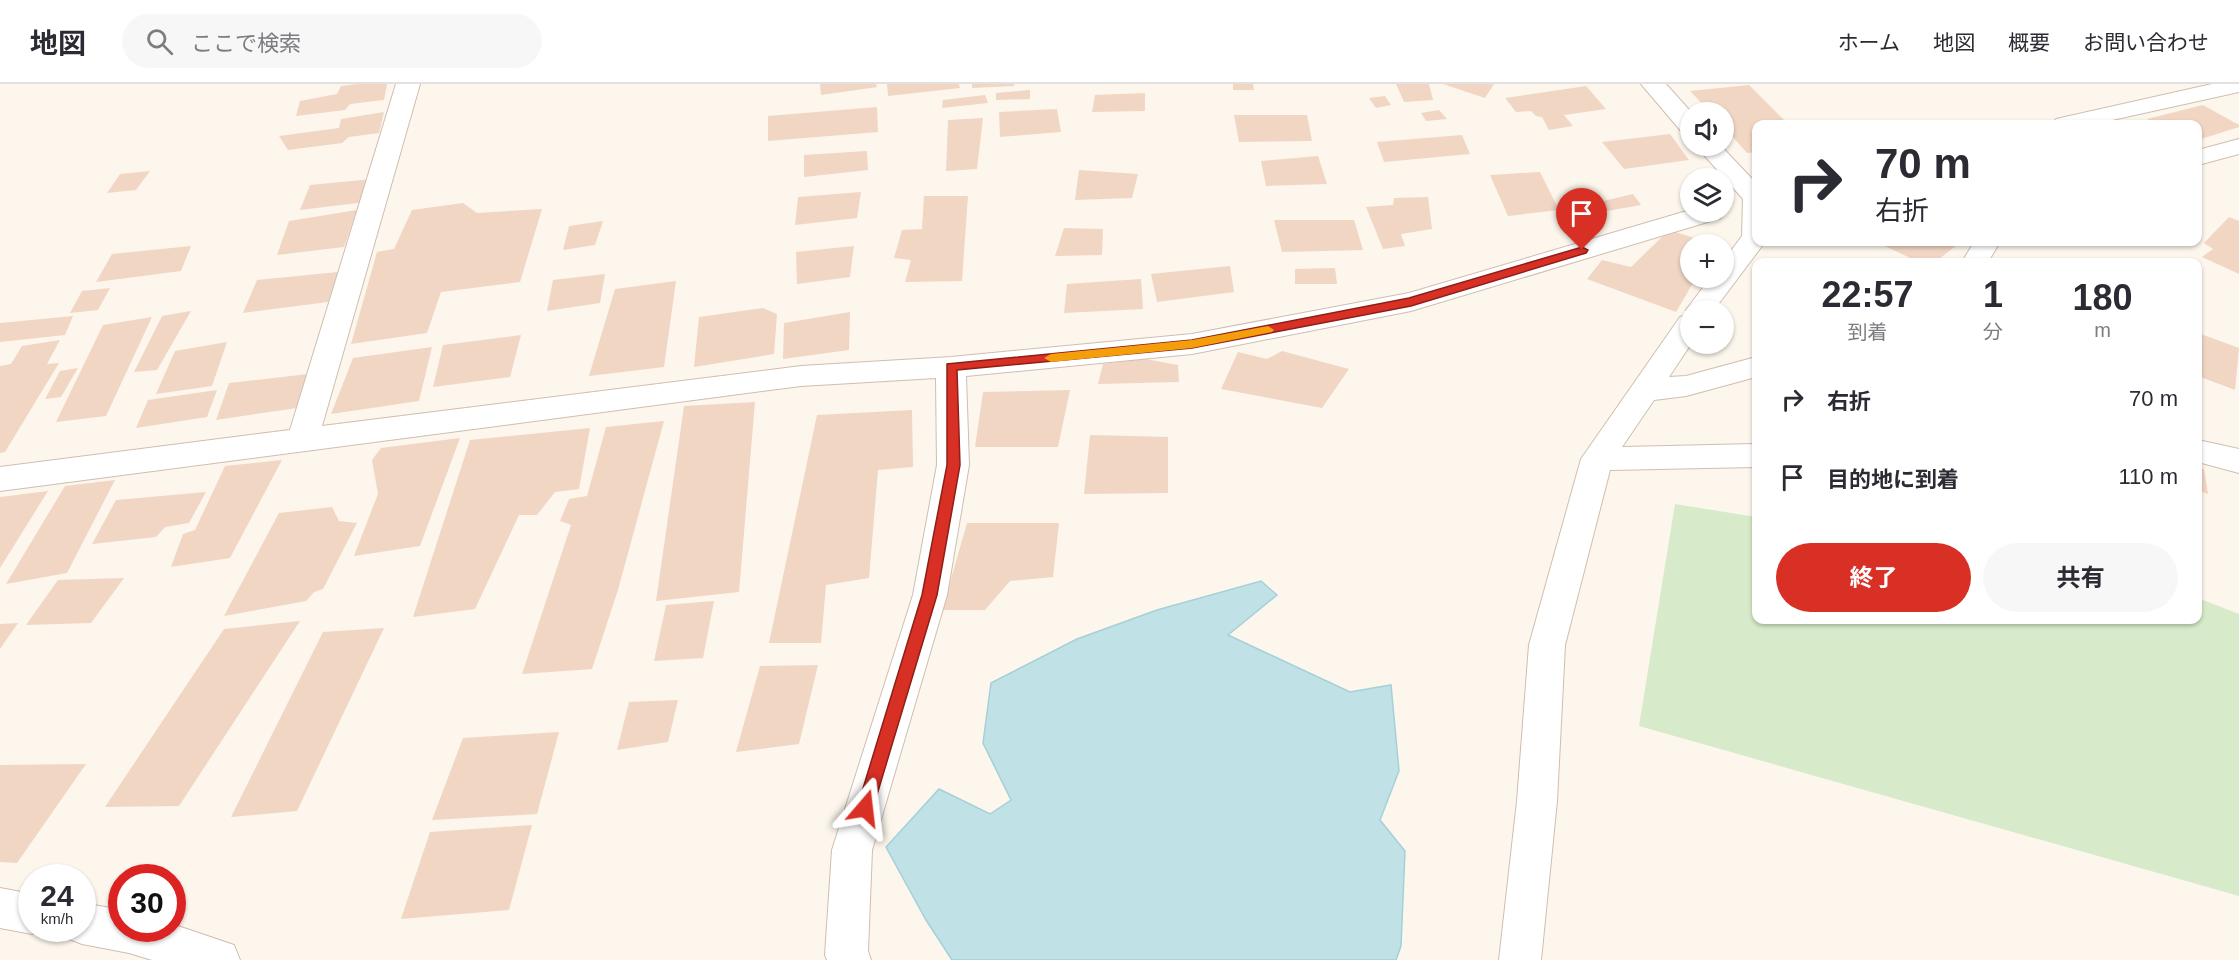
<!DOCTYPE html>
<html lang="ja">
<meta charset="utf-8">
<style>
:root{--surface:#fff;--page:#f7f7f7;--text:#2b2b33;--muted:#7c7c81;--line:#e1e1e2;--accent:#d93025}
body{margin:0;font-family:Arial,"Noto Sans JP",sans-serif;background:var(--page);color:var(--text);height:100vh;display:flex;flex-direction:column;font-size:22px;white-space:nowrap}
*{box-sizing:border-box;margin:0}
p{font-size:20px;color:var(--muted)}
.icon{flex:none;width:33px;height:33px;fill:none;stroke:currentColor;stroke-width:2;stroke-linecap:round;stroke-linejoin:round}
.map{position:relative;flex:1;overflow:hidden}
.side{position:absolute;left:1752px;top:174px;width:450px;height:366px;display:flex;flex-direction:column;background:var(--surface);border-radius:12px;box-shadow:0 2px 4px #0004}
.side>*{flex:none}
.banner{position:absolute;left:1752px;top:36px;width:450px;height:126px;border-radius:12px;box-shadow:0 2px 4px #0004;background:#fff;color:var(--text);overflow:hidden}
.tools{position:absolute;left:1680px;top:18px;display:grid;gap:12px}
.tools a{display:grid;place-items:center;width:54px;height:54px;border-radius:50%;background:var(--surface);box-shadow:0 2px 4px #0004;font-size:30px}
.speed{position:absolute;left:18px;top:780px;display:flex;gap:12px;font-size:30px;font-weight:700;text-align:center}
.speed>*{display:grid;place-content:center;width:78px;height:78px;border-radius:50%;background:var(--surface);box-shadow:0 2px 4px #0004;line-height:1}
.speed small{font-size:15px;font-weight:400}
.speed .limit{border:9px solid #d22;background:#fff;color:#111}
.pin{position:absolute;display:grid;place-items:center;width:51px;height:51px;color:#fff;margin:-62px -26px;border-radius:50% 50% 50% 0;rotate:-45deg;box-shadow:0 0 6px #0007}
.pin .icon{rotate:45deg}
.me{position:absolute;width:66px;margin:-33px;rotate:17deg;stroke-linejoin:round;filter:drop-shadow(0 0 4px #0008)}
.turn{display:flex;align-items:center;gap:21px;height:126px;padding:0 24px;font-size:27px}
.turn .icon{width:78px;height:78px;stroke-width:2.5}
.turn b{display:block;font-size:42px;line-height:51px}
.eta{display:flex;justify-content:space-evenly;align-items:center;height:102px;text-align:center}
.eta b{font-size:36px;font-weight:700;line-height:42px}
.action{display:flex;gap:12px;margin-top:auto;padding:12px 24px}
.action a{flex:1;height:69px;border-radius:36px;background:var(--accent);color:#fff;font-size:24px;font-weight:700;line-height:69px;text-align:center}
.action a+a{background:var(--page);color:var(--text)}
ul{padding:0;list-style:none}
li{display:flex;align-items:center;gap:18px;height:78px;padding:0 24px}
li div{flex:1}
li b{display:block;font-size:22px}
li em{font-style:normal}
header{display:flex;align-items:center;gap:36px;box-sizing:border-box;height:84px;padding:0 30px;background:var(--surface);border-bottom:2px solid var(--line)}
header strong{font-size:28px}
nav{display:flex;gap:33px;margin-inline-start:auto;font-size:21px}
.search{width:420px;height:54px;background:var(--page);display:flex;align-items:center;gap:15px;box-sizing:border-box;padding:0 21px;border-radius:33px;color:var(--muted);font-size:22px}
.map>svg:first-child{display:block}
.green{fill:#d7ebca}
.water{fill:#c0e1e6;stroke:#a6d0d8;stroke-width:1.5}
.building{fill:#f1d6c4}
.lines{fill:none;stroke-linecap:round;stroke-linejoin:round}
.street-casing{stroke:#cfbeb0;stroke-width:2}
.street{fill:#fff;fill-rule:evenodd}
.route{fill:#d93025;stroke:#8d1f18;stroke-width:1.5}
.slow{fill:#f59e0b}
</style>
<header>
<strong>地図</strong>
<div class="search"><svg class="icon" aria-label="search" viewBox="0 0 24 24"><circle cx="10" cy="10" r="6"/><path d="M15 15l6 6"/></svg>ここで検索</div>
<nav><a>ホーム</a><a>地図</a><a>概要</a><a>お問い合わせ</a></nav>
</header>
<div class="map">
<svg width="2239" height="876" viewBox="0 0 2239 876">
<rect width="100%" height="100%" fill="#fcf6ec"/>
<path class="green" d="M 1675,420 L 1756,433 L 1756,536 L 2198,536 L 2198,514 L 2239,530 L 2239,812 L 1639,642 Z"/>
<path class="water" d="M 1261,497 L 1277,511 L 1228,551 L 1350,608 L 1391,601 L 1399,687 L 1380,736 L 1405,767 L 1401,862 L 1396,876 L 952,876 L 926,836 L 886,763 L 939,705 L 990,730 L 1011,716 L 983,659 L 991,599 L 1077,555 L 1157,526 Z"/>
<path class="building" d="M 357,0 L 387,0 L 384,16 L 350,20 L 345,26 L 296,32 L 300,17 L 337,10 L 341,2 Z
M 820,0 L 876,0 L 877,3 L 821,11 Z
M 887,0 L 959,0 L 960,4 L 888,12 Z
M 972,0 L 1014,0 L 1014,2 L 972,4 Z
M 1233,0 L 1253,0 L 1254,6 L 1233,6 Z
M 1396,0 L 1429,0 L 1433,16 L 1404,18 Z
M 1443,0 L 1494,0 L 1485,14 Z
M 1749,1 L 1788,40 L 1756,40 L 1756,68 L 1747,69 L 1724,43 L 1724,28 L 1710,28 L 1690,7 Z
M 1586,2 L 1606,25 L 1564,31 L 1573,42 L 1549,46 L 1542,33 L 1536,32 L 1531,27 L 1516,28 L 1505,14 Z
M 1030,6 L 1030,15 L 996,16 L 996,9 Z
M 1145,9 L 1145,27 L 1092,28 L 1095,11 Z
M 985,11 L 988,19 L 942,24 L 943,16 Z
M 1385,12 L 1391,21 L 1376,24 L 1369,14 Z
M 2203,21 L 2239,41 L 2239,43 L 2198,56 L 2198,40 L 2157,40 L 2147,35 Z
M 877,23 L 878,48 L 768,57 L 768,32 Z
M 1057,25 L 1061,48 L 1000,53 L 999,28 Z
M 1439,26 L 1447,35 L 1426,37 L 1421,29 Z
M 384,28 L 379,49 L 349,53 L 342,59 L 288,66 L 279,52 L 339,44 L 341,35 Z
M 1234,31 L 1307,31 L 1312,57 L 1239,58 Z
M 983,34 L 977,85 L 946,87 L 948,36 Z
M 1670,50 L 1689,76 L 1624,85 L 1602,58 Z
M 1462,51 L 1470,70 L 1384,78 L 1377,58 Z
M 867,67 L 868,86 L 804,93 L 804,71 Z
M 1318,72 L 1327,100 L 1266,102 L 1261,77 Z
M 1079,86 L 1138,90 L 1132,114 L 1075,116 Z
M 150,87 L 136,106 L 107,109 L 120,90 Z
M 1540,88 L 1559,126 L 1508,132 L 1490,91 Z
M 372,95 L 366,118 L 300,126 L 310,101 Z
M 861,108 L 857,134 L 795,141 L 798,113 Z
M 1633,110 L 1641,121 L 1607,127 L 1599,118 Z
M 924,112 L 968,112 L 962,197 L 905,198 L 911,176 L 894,174 L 902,146 L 922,145 Z
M 1428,113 L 1432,145 L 1401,150 L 1405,162 L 1383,165 L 1366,123 L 1393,121 L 1394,114 Z
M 463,119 L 477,129 L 542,125 L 520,198 L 441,208 L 427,249 L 351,260 L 377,168 L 394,165 L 412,126 Z
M 357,126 L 344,163 L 277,171 L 289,137 Z
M 2229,133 L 2239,137 L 2239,190 L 2202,173 L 2213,165 L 2204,159 Z
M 1274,136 L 1354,136 L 1363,166 L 1282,168 Z
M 603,137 L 595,161 L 563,166 L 569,142 Z
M 1064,144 L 1103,145 L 1102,171 L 1055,172 Z
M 1669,146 L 1713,160 L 1690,160 L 1690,194 L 1696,194 L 1676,228 L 1587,195 L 1602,176 L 1631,183 Z
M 1876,158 L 1961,158 L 1935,178 L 1919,178 Z
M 191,162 L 181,187 L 96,198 L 112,170 Z
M 854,162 L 850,193 L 797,200 L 796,168 Z
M 1230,182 L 1234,208 L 1157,218 L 1151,190 Z
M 1335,184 L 1337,200 L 1295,200 L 1295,185 Z
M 338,188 L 328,218 L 243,229 L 257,196 Z
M 605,190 L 600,219 L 547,227 L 553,196 Z
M 1141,195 L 1143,225 L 1064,229 L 1067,200 Z
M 676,197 L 664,283 L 589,292 L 615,205 Z
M 110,204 L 98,226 L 70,229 L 82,207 Z
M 763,224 L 777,230 L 774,270 L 694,283 L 699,233 Z
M 191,227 L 157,286 L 134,288 L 162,232 Z
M 850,228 L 849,266 L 783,275 L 784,239 Z
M 73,232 L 65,251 L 0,258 L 0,239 Z
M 152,233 L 106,332 L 56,338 L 103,241 Z
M 2198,249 L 2239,264 L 2235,306 L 2198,292 Z
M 521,251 L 510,293 L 433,303 L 443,261 Z
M 60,256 L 47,280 L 59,279 L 5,368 L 0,369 L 0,282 L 11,280 L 22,262 Z
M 227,258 L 212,302 L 156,310 L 175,267 Z
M 432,263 L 419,317 L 331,330 L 353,274 Z
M 1282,267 L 1349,285 L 1322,324 L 1221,305 L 1238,268 L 1267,275 Z
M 1145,275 L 1178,281 L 1179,298 L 1098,300 L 1103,280 Z
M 78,284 L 61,313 L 45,315 L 60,287 Z
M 308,290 L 297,324 L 216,336 L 229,299 Z
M 217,306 L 207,333 L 136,344 L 148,316 Z
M 1070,306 L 1058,363 L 975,363 L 983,308 Z
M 755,318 L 739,508 L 656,517 L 684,322 Z
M 912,326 L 913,383 L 878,386 L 869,494 L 826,501 L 821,559 L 769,559 L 817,331 Z
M 664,337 L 618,506 L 592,585 L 522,590 L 571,441 L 560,437 L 569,415 L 587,412 L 606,343 Z
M 590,344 L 579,405 L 555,408 L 537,431 L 519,431 L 475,525 L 413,533 L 470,356 Z
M 1090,351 L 1168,353 L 1168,409 L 1084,410 Z
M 460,354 L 420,462 L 354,472 L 378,410 L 372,376 L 381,364 Z
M 282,376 L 230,474 L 171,483 L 183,450 L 195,446 L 225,382 Z
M 2198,383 L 2204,385 L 2208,410 L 2198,406 Z
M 115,396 L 67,489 L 6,500 L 65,402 Z
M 48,407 L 0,484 L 0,413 Z
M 206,408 L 189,439 L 165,443 L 156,453 L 92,460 L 116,416 Z
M 332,423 L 339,437 L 357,439 L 323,505 L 314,508 L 306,517 L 224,532 L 279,429 Z
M 967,439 L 1059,439 L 1053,493 L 1010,497 L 985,526 L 942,526 Z
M 124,494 L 91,539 L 26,541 L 58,496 Z
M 714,517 L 703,574 L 654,577 L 666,521 Z
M 300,537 L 179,722 L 105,723 L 224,545 Z
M 18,539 L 0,565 L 0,540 Z
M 384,544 L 297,727 L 231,733 L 323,548 Z
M 818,581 L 799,660 L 736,668 L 760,582 Z
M 678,616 L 668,658 L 617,666 L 629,618 Z
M 559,648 L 537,730 L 432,736 L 463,654 Z
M 86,680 L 17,779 L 0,778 L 0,681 Z
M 532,741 L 509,826 L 401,835 L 430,748 Z"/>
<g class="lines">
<g class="street-casing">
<path id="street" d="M 396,0 L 420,0 L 322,342 L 801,282 L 951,273 L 1192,250 L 1409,209 L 1690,126 L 1724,126 L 1725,128 L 1721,134 L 1411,227 L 1192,270 L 966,292 L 969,381 L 947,511 L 872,766 L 868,867 L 871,876 L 827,876 L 825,871 L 832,766 L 913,511 L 937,381 L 936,294 L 801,302 L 0,407 L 0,383 L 290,346 Z
M 1641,0 L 1666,0 L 1691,28 L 1690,49 L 1681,47 Z
M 2212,0 L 2239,0 L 2239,8 L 2094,40 L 2052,40 L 2056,35 Z
M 2239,55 L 2239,70 L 2198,81 L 2198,66 Z
M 1696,62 L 1721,62 L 1756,99 L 1756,158 L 1765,158 L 1714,226 L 1690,226 L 1691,260 L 1669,293 L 1686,292 L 1756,273 L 1756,293 L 1686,312 L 1654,316 L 1622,363 L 1756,360 L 1756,383 L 1610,386 L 1565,561 L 1557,717 L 1541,876 L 1499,876 L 1517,717 L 1529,561 L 1581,375 L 1680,233 L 1689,231 L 1686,226 L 1710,194 L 1724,194 L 1724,176 L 1742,152 L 1743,115 Z
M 1974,158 L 2000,158 L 1988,178 L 1962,178 Z
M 2198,356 L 2239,365 L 2239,389 L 2198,378 Z
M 0,804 L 32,810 L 32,844 L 47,844 L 32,850 L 0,844 Z
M 82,819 L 122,826 L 122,844 L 172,844 L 172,840 L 234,861 L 240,876 L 152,876 L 129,869 L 82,860 L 67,854 L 63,844 L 82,844 Z"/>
</g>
<use href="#street" class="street"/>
</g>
<path class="route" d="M 1582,163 L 1588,166 L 1586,169 L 1411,222 L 1192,264 L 957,286 L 960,381 L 937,511 L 873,724 L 871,729 L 865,731 L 859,729 L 857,724 L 922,511 L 947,381 L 947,280 L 1192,256 L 1409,214 Z"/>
<path class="slow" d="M 1268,242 L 1274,246 L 1272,248 L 1192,264 L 1051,278 L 1044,274 L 1051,270 L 1192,256 Z"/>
</svg>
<div class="tools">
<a><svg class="icon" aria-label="sound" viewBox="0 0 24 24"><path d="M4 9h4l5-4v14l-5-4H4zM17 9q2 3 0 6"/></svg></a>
<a><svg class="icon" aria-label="layers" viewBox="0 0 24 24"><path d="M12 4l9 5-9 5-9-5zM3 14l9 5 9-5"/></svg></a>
<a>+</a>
<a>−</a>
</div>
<div class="speed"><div>24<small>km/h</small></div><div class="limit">30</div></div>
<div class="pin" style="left:1582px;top:166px;background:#d93025"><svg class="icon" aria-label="arrive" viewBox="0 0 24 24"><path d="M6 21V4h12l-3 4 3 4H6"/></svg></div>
<svg class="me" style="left:865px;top:724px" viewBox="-20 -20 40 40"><path d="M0-17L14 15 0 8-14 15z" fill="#d93025" stroke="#fff" stroke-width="4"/></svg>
<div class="banner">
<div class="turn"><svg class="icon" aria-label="right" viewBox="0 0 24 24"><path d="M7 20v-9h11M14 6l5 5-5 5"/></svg><div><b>70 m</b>右折</div></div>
</div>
<section class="side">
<div class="eta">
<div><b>22:57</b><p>到着</p></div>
<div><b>1</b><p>分</p></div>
<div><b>180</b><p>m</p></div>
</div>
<ul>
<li><svg class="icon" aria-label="right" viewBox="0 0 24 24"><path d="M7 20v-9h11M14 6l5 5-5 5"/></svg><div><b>右折</b></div><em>70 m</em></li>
<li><svg class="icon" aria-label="arrive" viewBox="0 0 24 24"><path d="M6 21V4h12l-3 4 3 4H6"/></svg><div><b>目的地に到着</b></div><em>110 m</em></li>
</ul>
<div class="action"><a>終了</a><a>共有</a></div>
</section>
</div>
